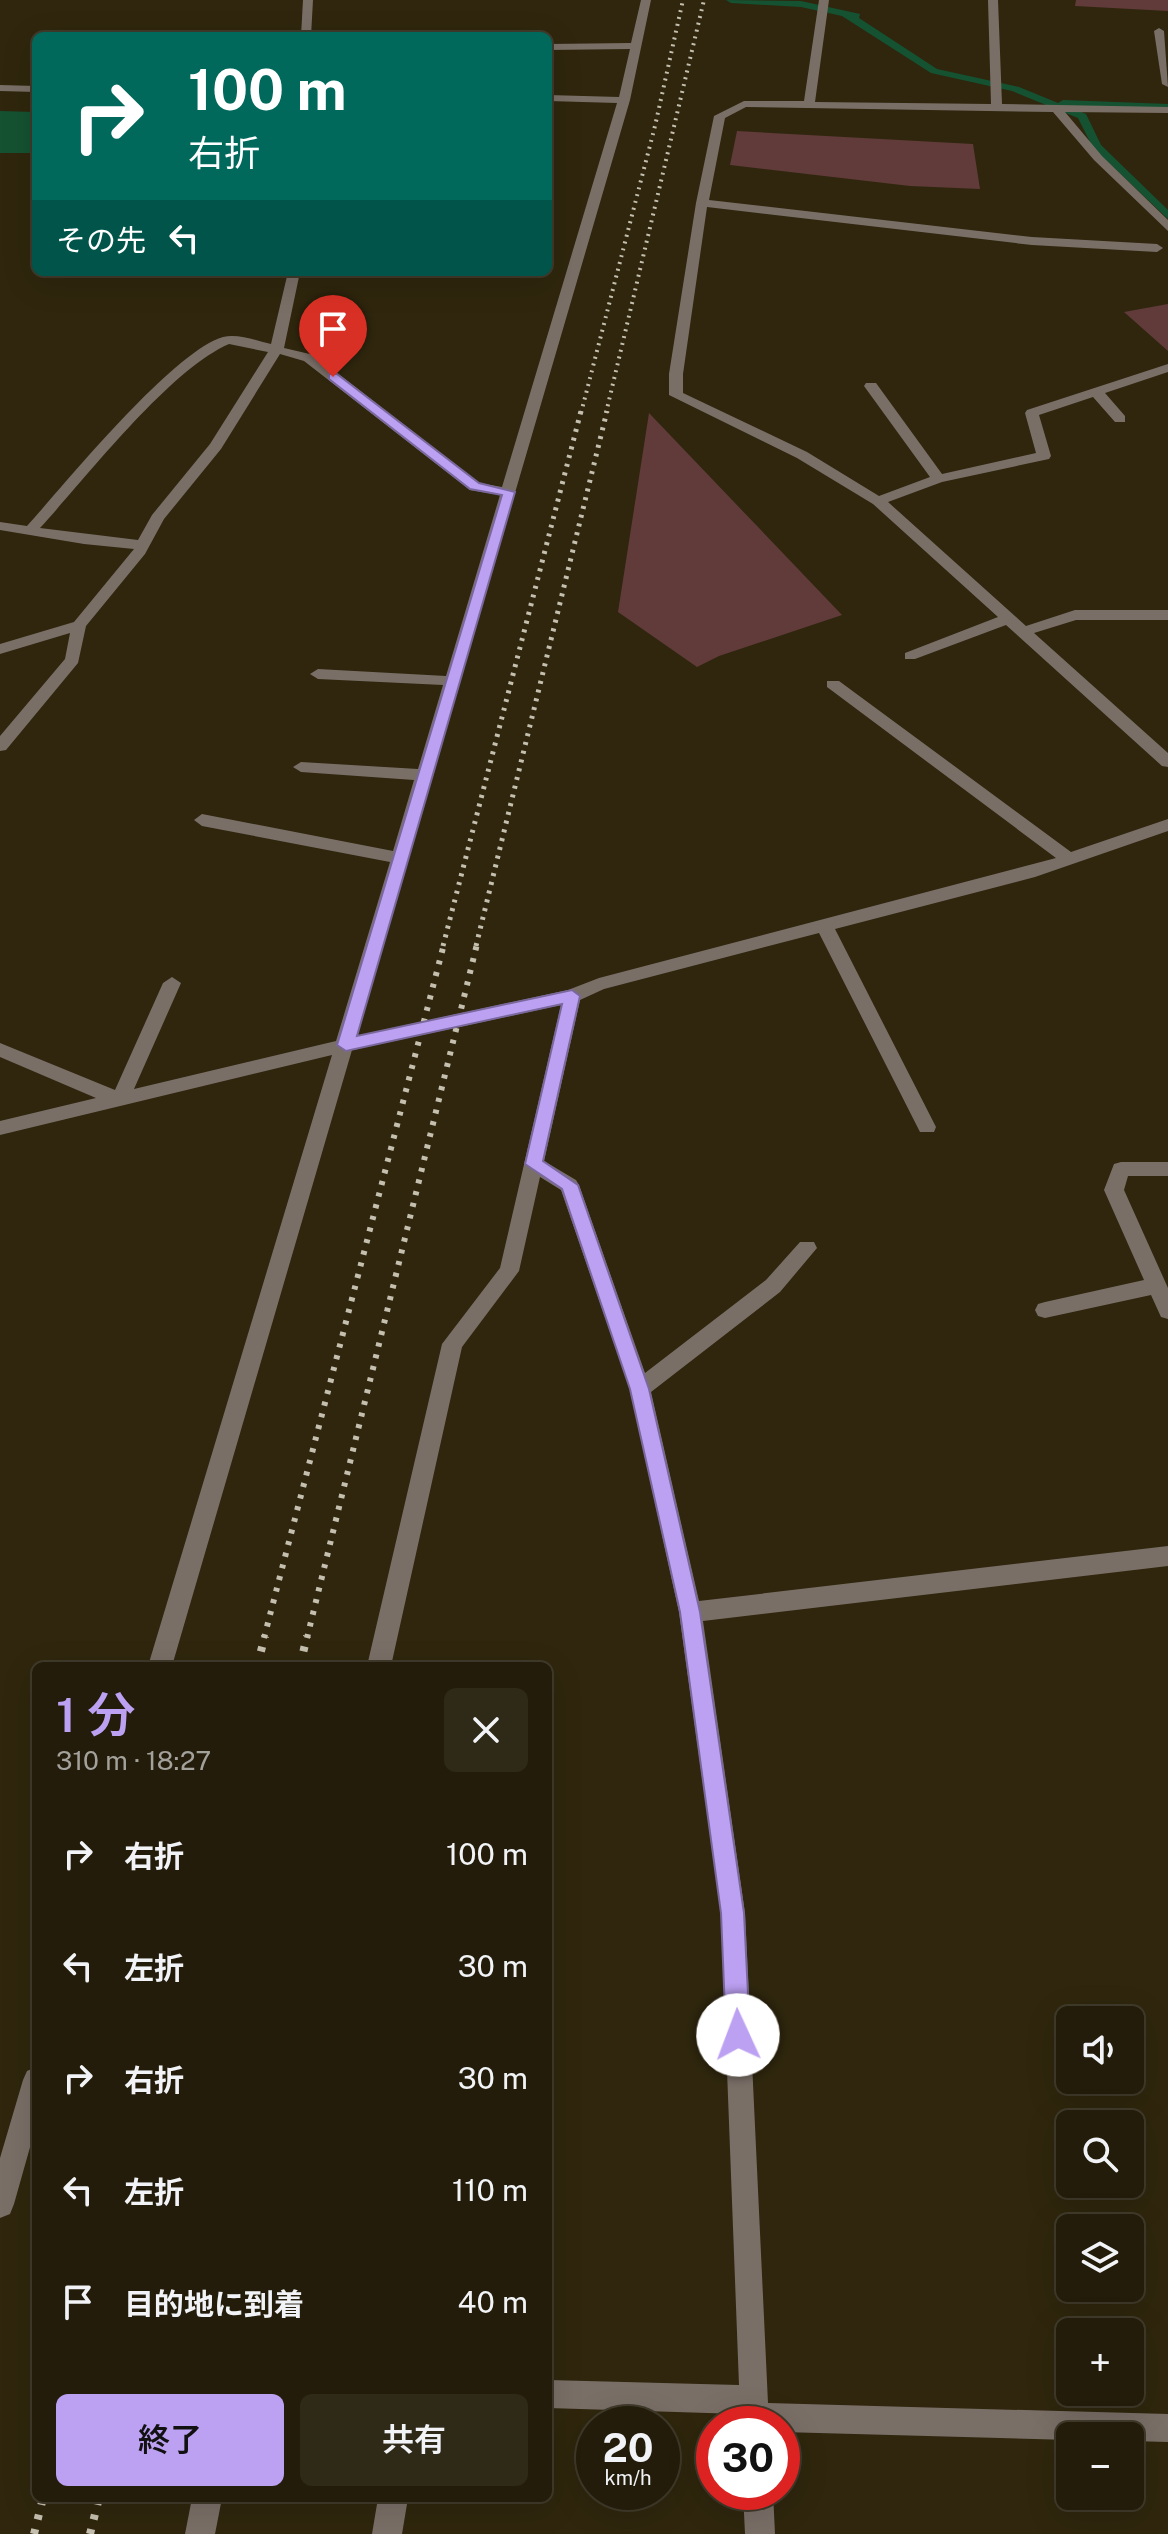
<!DOCTYPE html>
<html lang="ja">
<meta charset="utf-8">
<style>
:root{--surface:#231c0a;--page:#2f2918;--text:#f1f3f6;--muted:#a3a19c;--line:#403a2b;--accent:#bca0f2}
body{margin:0;font-family:"Public Sans","Noto Sans JP",sans-serif;background:var(--page);color:var(--text);height:100vh;display:flex;flex-direction:column;font-size:30px;white-space:nowrap}
*{box-sizing:border-box;margin:0}
p{font-size:26px;color:var(--muted)}
.icon{flex:none;width:44px;height:44px;fill:none;stroke:currentColor;stroke-width:2;stroke-linecap:round;stroke-linejoin:round}
.map{position:relative;flex:1;overflow:hidden}
.sheet{position:absolute;left:32px;top:1662px;width:520px;height:840px;display:flex;flex-direction:column;background:var(--surface);border-radius:12px;box-shadow:0 8px 32px #0002,0 0 0 2px var(--line)}
.sheet>*{flex:none}
.guide{position:absolute;left:32px;top:32px;width:520px;height:244px;border-radius:12px;box-shadow:0 8px 32px #0002,0 0 0 2px var(--line);background:#00695c;color:#fff;overflow:hidden}
.buttons{position:absolute;left:1056px;top:2006px;display:grid;gap:16px}
.buttons a{display:grid;place-items:center;width:88px;height:88px;border-radius:12px;background:var(--surface);box-shadow:0 8px 32px #0002,0 0 0 2px var(--line);font-size:40px}
.speed{position:absolute;left:576px;top:2406px;display:flex;gap:16px;font-size:40px;font-weight:700;text-align:center}
.speed>*{display:grid;place-content:center;width:104px;height:104px;border-radius:50%;background:var(--surface);box-shadow:0 8px 32px #0002,0 0 0 2px var(--line);line-height:1}
.speed small{font-size:20px;font-weight:400}
.speed .limit{border:12px solid #d22;background:#fff;color:#111}
.pin{position:absolute;display:grid;place-items:center;width:68px;height:68px;color:#fff;margin:-82px -34px;border-radius:50% 50% 50% 0;rotate:-45deg;box-shadow:0 0 8px #0007}
.pin .icon{rotate:45deg}
.me{position:absolute;width:88px;margin:-44px;rotate:358deg;stroke-linejoin:round;filter:drop-shadow(0 0 6px #0008)}
.turn{display:flex;align-items:center;gap:28px;height:168px;padding:0 24px;font-size:36px}
.turn .icon{width:104px;height:104px;stroke-width:2.5}
.turn b{display:block;font-size:56px;line-height:68px}
.then{display:flex;align-items:center;height:76px;padding:0 24px;background:#0003;gap:16px;font-size:30px}
.round{display:grid;place-items:center;flex:none;width:84px;height:84px;border-radius:12px;background:var(--page)}
.headline{display:flex;align-items:center;justify-content:space-between;height:136px;padding:0 24px}
h1{font-size:48px;font-weight:600;line-height:60px;color:var(--accent)}
.action{display:flex;gap:16px;margin-top:auto;padding:16px 24px}
.action a{flex:1;height:92px;border-radius:12px;background:var(--accent);color:#111;font-size:32px;font-weight:600;line-height:92px;text-align:center}
.action a+a{background:var(--page);color:var(--text)}
ul{padding:0;list-style:none}
li{display:flex;align-items:center;gap:24px;height:112px;padding:0 24px}
li div{flex:1}
li b{display:block;font-size:30px}
li em{font-style:normal}
.map>svg:first-child{display:block}
.green{fill:#603b3a}
.water{fill:#155232}
.lines{fill:none;stroke-linecap:round;stroke-linejoin:round}
.stream{fill:#155232;fill-rule:evenodd}
.minor{fill:#7a6f67;fill-rule:evenodd}
.rail-far3{stroke:#c5bfaf;stroke-width:4;stroke-dasharray:2 5;stroke-linecap:butt}
.rail-far2{stroke:#c5bfaf;stroke-width:5;stroke-dasharray:3 6;stroke-linecap:butt}
.rail-far1{stroke:#c5bfaf;stroke-width:6;stroke-dasharray:4 8;stroke-linecap:butt}
.rail{stroke:#c5bfaf;stroke-width:8;stroke-dasharray:5 10;stroke-linecap:butt}
.route{fill:#bca0f2;stroke:#7a689d;stroke-width:2}
</style>
<div class="map">
<svg width="1168" height="2534" viewBox="0 0 1168 2534">
<rect width="100%" height="100%" fill="#2f260d"/>
<path class="green" d="M 1076,0 L 1168,0 L 1168,11 L 1075,6 Z
M 737,131 L 973,144 L 980,189 L 910,186 L 730,165 Z
M 1168,304 L 1168,351 L 1124,312 Z
M 649,413 L 842,615 L 719,656 L 697,667 L 618,612 Z"/>
<path class="water" d="M 0,111 L 36,112 L 36,153 L 0,153 Z"/>
<g class="lines">
<path class="stream" d="M 726,0 L 801,1 L 860,14 L 859,18 L 937,69 L 1019,87 L 1058,103 L 1063,100 L 1168,104 L 1168,110 L 1067,106 L 1086,114 L 1101,145 L 1168,210 L 1168,219 L 1093,148 L 1078,118 L 1012,91 L 931,73 L 842,16 L 801,7 L 731,3 Z"/>
<path class="minor" d="M 303,0 L 313,0 L 311,36 L 301,36 Z
M 641,0 L 651,0 L 630,100 L 356,1036 L 568,990 L 599,978 L 1056,858 L 827,687 L 827,681 L 839,681 L 1071,852 L 1168,819 L 1168,831 L 1035,877 L 835,929 L 936,1127 L 934,1132 L 920,1132 L 819,933 L 604,989 L 580,1000 L 544,1161 L 576,1180 L 579,1185 L 645,1373 L 766,1280 L 800,1242 L 814,1242 L 817,1248 L 780,1292 L 651,1392 L 699,1601 L 1168,1546 L 1168,1566 L 703,1621 L 745,1913 L 768,2403 L 1168,2414 L 1168,2442 L 1130,2441 L 1130,2436 L 1070,2436 L 1070,2440 L 782,2432 L 782,2424 L 741,2424 L 740,2414 L 548,2408 L 548,2380 L 739,2385 L 721,1913 L 679,1612 L 630,1389 L 561,1190 L 540,1177 L 519,1271 L 462,1347 L 391,1666 L 367,1666 L 442,1344 L 500,1268 L 561,1005 L 352,1050 L 172,1666 L 148,1666 L 332,1055 L 0,1135 L 0,1121 L 96,1098 L 0,1057 L 0,1043 L 115,1090 L 163,983 L 172,977 L 181,983 L 134,1089 L 336,1041 L 390,862 L 202,826 L 194,820 L 202,814 L 393,851 L 414,780 L 301,772 L 293,767 L 301,762 L 418,769 L 443,685 L 318,679 L 310,674 L 318,669 L 446,676 L 500,495 L 470,490 L 304,361 L 280,354 L 221,449 L 164,519 L 145,554 L 86,626 L 78,663 L 6,750 L 0,751 L 0,736 L 65,659 L 70,633 L 0,654 L 0,644 L 74,622 L 134,549 L 84,544 L 0,530 L 0,522 L 27,526 C 66,483 172,352 223,337 C 238,333 257,341 271,344 L 288,272 L 300,272 L 284,348 L 314,355 L 479,483 L 502,487 L 617,103 L 548,101 L 548,95 L 619,97 L 630,49 L 548,50 L 548,44 L 631,43 ZM 229,344 L 268,352 L 210,444 L 152,515 L 138,540 L 40,528 C 86,478 169,370 229,344 Z
M 819,0 L 829,0 L 815,102 L 991,104 L 988,0 L 998,0 L 1002,104 L 1168,107 L 1168,113 L 1065,112 L 1102,156 L 1168,220 L 1168,231 L 1094,160 L 1053,112 L 746,107 L 725,118 L 709,200 L 1032,237 L 1157,244 L 1163,248 L 1157,252 L 1032,245 L 707,207 L 683,374 L 683,393 L 807,452 L 879,496 L 930,477 L 864,386 L 866,383 L 876,383 L 942,474 L 1036,453 L 1025,413 L 1027,410 L 1168,364 L 1168,372 L 1105,393 L 1125,416 L 1125,422 L 1115,422 L 1093,397 L 1039,415 L 1051,456 L 1049,459 L 942,482 L 888,502 L 1026,626 L 1075,610 L 1168,610 L 1168,620 L 1076,620 L 1034,633 L 1168,753 L 1168,767 L 1162,766 L 1006,625 L 915,659 L 905,659 L 905,653 L 998,617 L 873,504 L 797,458 L 669,395 L 669,374 L 696,203 L 714,116 L 744,101 L 804,101 Z
M 1159,28 L 1164,31 L 1168,87 L 1162,84 L 1154,31 Z
M 0,85 L 36,86 L 36,92 L 0,91 Z
M 1121,1162 L 1168,1162 L 1168,1176 L 1128,1176 L 1124,1190 L 1168,1288 L 1168,1319 L 1161,1317 L 1151,1295 L 1045,1318 L 1038,1316 L 1035,1310 L 1038,1304 L 1045,1302 L 1144,1280 L 1104,1190 L 1114,1164 Z
M 36,2067 L 36,2126 L 14,2204 L 10,2214 L 0,2218 L 0,2158 L 23,2080 L 27,2071 Z
M 743,2492 L 773,2492 L 775,2534 L 745,2534 Z
M 192,2498 L 222,2498 L 215,2534 L 185,2534 Z
M 378,2498 L 408,2498 L 402,2534 L 372,2534 Z"/>
<path class="rail-far3" d="M 581,413 L 655,126 L 683,0
M 606,413 L 704,0"/>
<path class="rail-far2" d="M 443,946 L 581,411
M 476,946 L 607,411"/>
<path class="rail-far1" d="M 264,1638 L 444,944
M 307,1638 L 477,944"/>
<path class="rail" d="M 257,1666 L 265,1636
M 300,1666 L 307,1636
M 34,2534 L 43,2498
M 90,2534 L 99,2498"/>
</g>
<path class="route" d="M 329,374 L 337,374 L 479,483 L 515,492 L 357,1036 L 572,990 L 580,996 L 543,1161 L 578,1185 L 649,1389 L 700,1612 L 744,1913 L 750,2035 L 746,2043 L 738,2047 L 730,2043 L 726,2035 L 721,1913 L 680,1612 L 630,1389 L 562,1189 L 525,1164 L 562,1004 L 346,1051 L 337,1045 L 502,495 L 470,489 L 329,379 Z"/>
</svg>
<div class="buttons">
<a><svg class="icon" aria-label="sound" viewBox="0 0 24 24"><path d="M4 9h4l5-4v14l-5-4H4zM17 9q2 3 0 6"/></svg></a>
<a><svg class="icon" aria-label="search" viewBox="0 0 24 24"><circle cx="10" cy="10" r="6"/><path d="M15 15l6 6"/></svg></a>
<a><svg class="icon" aria-label="layers" viewBox="0 0 24 24"><path d="M12 4l9 5-9 5-9-5zM3 14l9 5 9-5"/></svg></a>
<a>+</a>
<a>−</a>
</div>
<div class="speed"><div>20<small>km/h</small></div><div class="limit">30</div></div>
<div class="pin" style="left:333px;top:377px;background:#d93025"><svg class="icon" aria-label="arrive" viewBox="0 0 24 24"><path d="M6 21V4h12l-3 4 3 4H6"/></svg></div>
<svg class="me" style="left:738px;top:2035px" viewBox="-20 -20 40 40"><circle r="19" fill="#fff"/><path d="M0-13L10 11 0 6-10 11z" fill="#bca0f2"/></svg>
<div class="guide">
<div class="turn"><svg class="icon" aria-label="right" viewBox="0 0 24 24"><path d="M7 20v-9h11M14 6l5 5-5 5"/></svg><div><b>100 m</b>右折</div></div>
<div class="then">その先<svg class="icon" aria-label="left" viewBox="0 0 24 24"><path d="M17 20v-9H6M10 6l-5 5 5 5"/></svg></div>
</div>
<section class="sheet">
<div class="headline"><div><h1>1 分</h1><p>310 m · 18:27</p></div><a class="round"><svg class="icon" aria-label="close" viewBox="0 0 24 24"><path d="M6 6l12 12M18 6L6 18"/></svg></a></div>
<ul>
<li><svg class="icon" aria-label="right" viewBox="0 0 24 24"><path d="M7 20v-9h11M14 6l5 5-5 5"/></svg><div><b>右折</b></div><em>100 m</em></li>
<li><svg class="icon" aria-label="left" viewBox="0 0 24 24"><path d="M17 20v-9H6M10 6l-5 5 5 5"/></svg><div><b>左折</b></div><em>30 m</em></li>
<li><svg class="icon" aria-label="right" viewBox="0 0 24 24"><path d="M7 20v-9h11M14 6l5 5-5 5"/></svg><div><b>右折</b></div><em>30 m</em></li>
<li><svg class="icon" aria-label="left" viewBox="0 0 24 24"><path d="M17 20v-9H6M10 6l-5 5 5 5"/></svg><div><b>左折</b></div><em>110 m</em></li>
<li><svg class="icon" aria-label="arrive" viewBox="0 0 24 24"><path d="M6 21V4h12l-3 4 3 4H6"/></svg><div><b>目的地に到着</b></div><em>40 m</em></li>
</ul>
<div class="action"><a>終了</a><a>共有</a></div>
</section>
</div>
